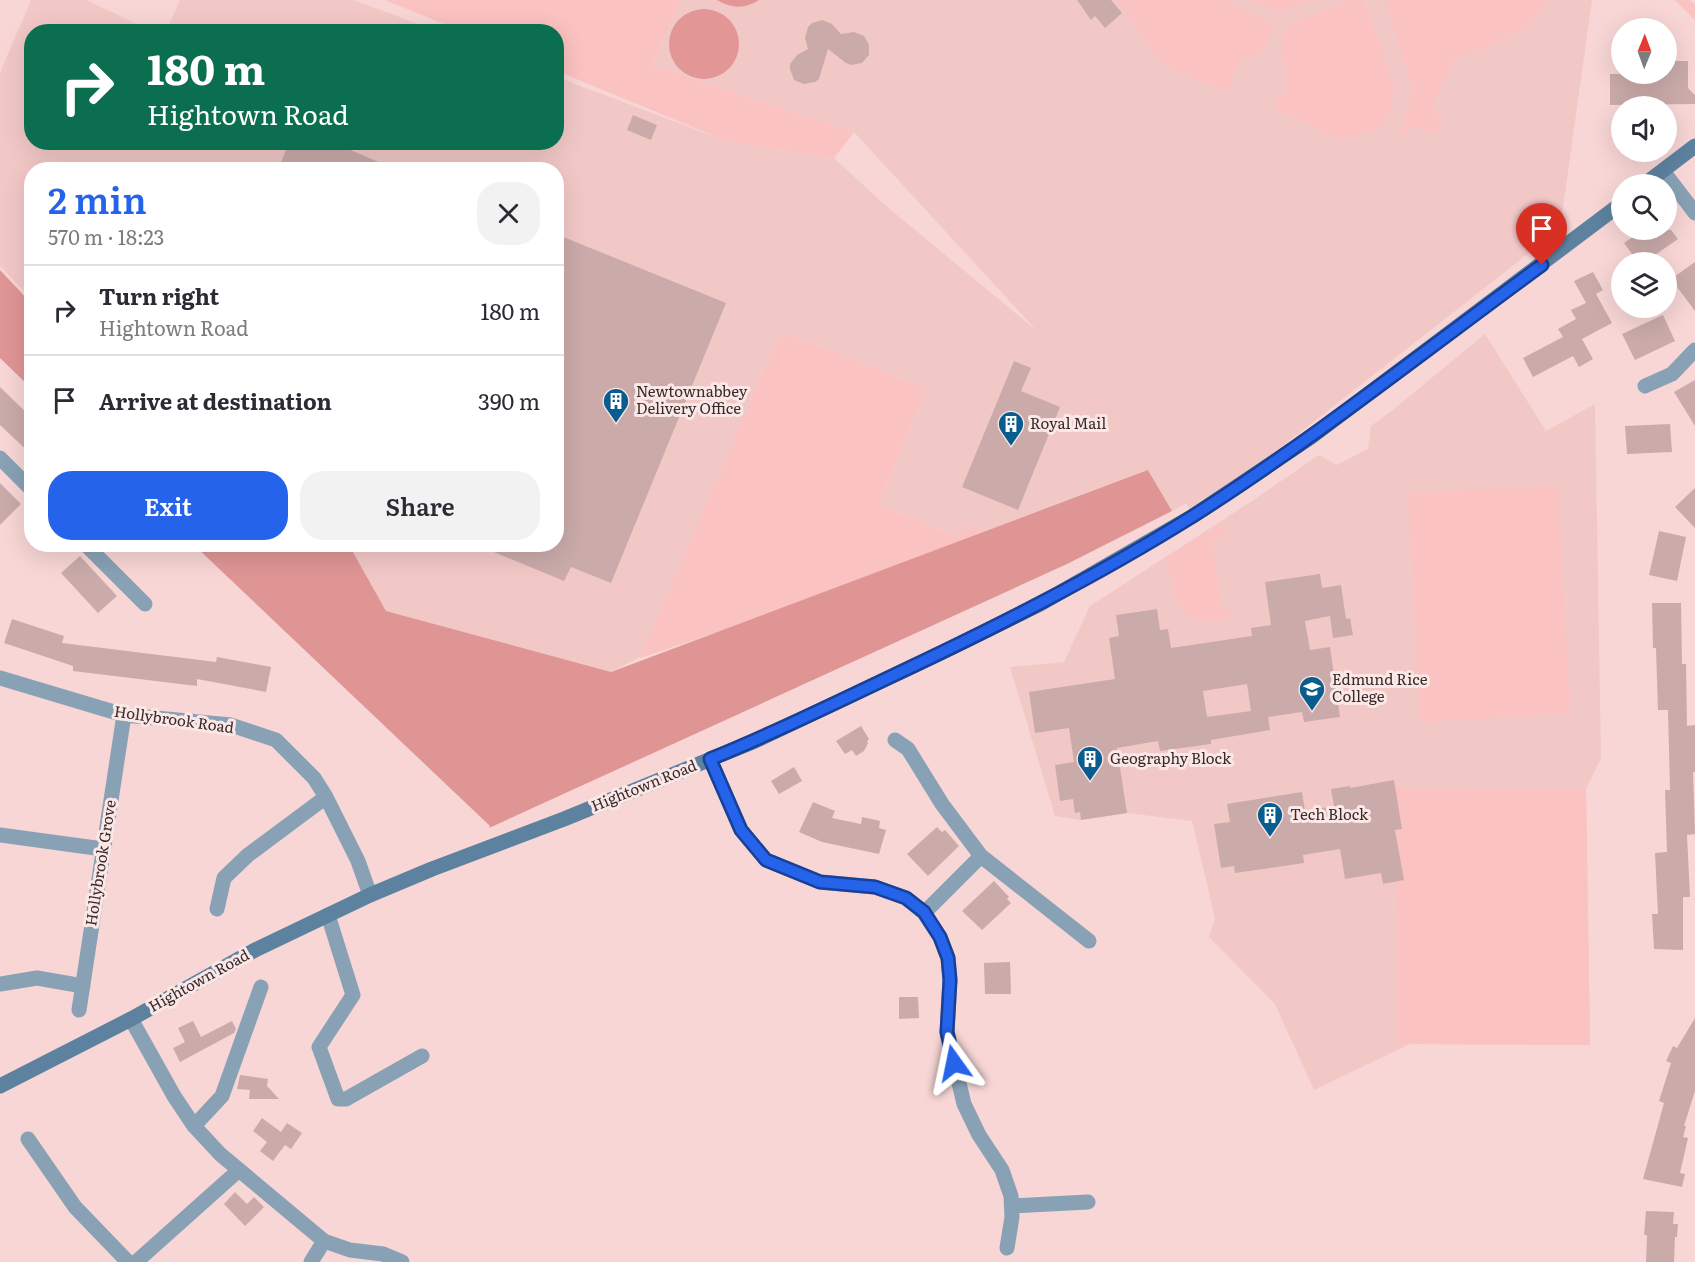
<!DOCTYPE html>
<meta charset="utf-8">
<style>
:root{--surface:#fff;--page:#f2f2f3;--text:#2b2b33;--muted:#7c7c81;--line:#e1e1e2;--accent:#2563eb}
body{margin:0;font-family:Literata,serif;background:var(--page);color:var(--text);height:100vh;display:flex;flex-direction:column;font-size:22px;white-space:nowrap}
*{box-sizing:border-box;margin:0}
p{font-size:20px;color:var(--muted)}
.icon{flex:none;width:33px;height:33px;fill:none;stroke:currentColor;stroke-width:2;stroke-linecap:round;stroke-linejoin:round}
.map{position:relative;flex:1;overflow:hidden}
.sheet{position:absolute;left:24px;top:162px;width:540px;height:390px;display:flex;flex-direction:column;background:var(--surface);border-radius:24px;box-shadow:0 6px 24px #0002}
.sheet>*{flex:none}
.top-card{position:absolute;left:24px;top:24px;width:540px;height:126px;border-radius:24px;box-shadow:0 6px 24px #0002;background:#0b6e4f;color:#fff;overflow:hidden}
.needle{width:39px;rotate:1deg}
.fabs{position:absolute;left:1611px;top:18px;display:grid;gap:12px}
.fabs a{display:grid;place-items:center;width:66px;height:66px;border-radius:50%;background:var(--surface);box-shadow:0 6px 24px #0002;font-size:30px}
.pin{position:absolute;display:grid;place-items:center;width:51px;height:51px;color:#fff;margin:-62px -26px;border-radius:50% 50% 50% 0;rotate:-45deg;box-shadow:0 0 6px #0007}
.pin .icon{rotate:45deg}
.me{position:absolute;width:66px;margin:-33px;rotate:348deg;stroke-linejoin:round;filter:drop-shadow(0 0 4px #0008)}
.turn{display:flex;align-items:center;gap:21px;height:126px;padding:0 24px;font-size:27px}
.turn .icon{width:78px;height:78px;stroke-width:2.5}
.turn b{display:block;font-size:42px;line-height:51px}
.round{display:grid;place-items:center;flex:none;width:63px;height:63px;border-radius:24px;background:var(--page)}
.head{display:flex;align-items:center;justify-content:space-between;height:102px;padding:0 24px}
h1{font-size:36px;font-weight:600;line-height:45px;color:var(--accent)}
.primary-button{display:flex;gap:12px;margin-top:auto;padding:12px 24px}
.primary-button a{flex:1;height:69px;border-radius:24px;background:var(--accent);color:#fff;font-size:24px;font-weight:600;line-height:69px;text-align:center}
.primary-button a+a{background:var(--page);color:var(--text)}
ul{padding:0;list-style:none}
li{display:flex;align-items:center;gap:18px;height:90px;padding:0 24px;border-top:2px solid var(--line)}
li div{flex:1}
li b{display:block;font-size:22px}
li em{font-style:normal}
.map>svg:first-child{display:block}
.built{fill:#f2c8c7}
.green{fill:#fac2c1}
.forest{fill:#e09595}
.water{fill:#e29696}
.building{fill:#caabaa;fill-rule:evenodd}
.lines{fill:none;stroke-linecap:round;stroke-linejoin:round}
.minor{stroke:#88a1b5;stroke-width:15}
.secondary{stroke:#5d829f;stroke-width:15}
.route-casing{stroke:#184099;stroke-width:15}
.route{stroke:#2563eb;stroke-width:10}
.labels{text-anchor:middle;stroke-width:6;stroke-linejoin:round;paint-order:stroke}
.poi-label{font-size:15px;fill:#362a2a;stroke:#fbe7e6;text-anchor:start}
.street-label{font-size:15px;fill:#362a2a;stroke:#fbe7e6}
</style>
<div class="map">
<svg width="1695" height="1262" viewBox="0 0 1695 1262">
<rect width="100%" height="100%" fill="#f7d6d5"/>
<path class="built" d="M 31,0 L 86,0 L 152,31 L 32,32 L 32,142 L 556,142 L 557,77 L 729,142 L 834,158 L 885,205 L 1037,331 L 854,132 L 651,65 L 681,0 L 1592,0 L 1560,229 L 1193,516 L 1186,503 L 1172,511 L 1148,470 L 999,537 L 958,537 L 878,505 L 926,388 L 781,331 L 642,656 L 611,672 L 386,611 L 349,545 L 556,544 L 556,170 L 32,170 L 31,298 L 0,266 L 0,73 Z
M 180,0 L 354,0 L 437,31 L 166,31 Z
M 1485,334 L 1546,431 L 1595,404 L 1601,758 L 1586,789 L 1590,1045 L 1412,1043 L 1314,1090 L 1275,1004 L 1209,937 L 1215,918 L 1192,821 L 1127,813 L 1081,820 L 1055,816 L 1010,667 L 1064,662 L 1090,606 L 1249,503 L 1319,455 L 1337,465 L 1368,449 L 1371,426 L 1394,409 Z"/>
<path class="green" d="M 385,0 L 681,0 L 651,65 L 854,132 L 834,158 L 729,142 L 557,71 L 556,32 L 461,31 Z
M 1119,0 L 1224,0 L 1275,24 L 1263,52 L 1244,59 L 1236,67 L 1227,92 L 1162,65 Z
M 1250,0 L 1312,0 L 1279,13 Z
M 1352,0 L 1362,0 L 1381,45 L 1395,93 L 1390,111 L 1384,123 L 1370,132 L 1341,139 L 1273,109 L 1275,101 C 1301,86 1279,65 1281,44 C 1282,37 1286,31 1288,25 Z
M 1385,0 L 1544,0 C 1541,7 1538,15 1533,21 C 1517,39 1476,50 1453,60 L 1432,108 L 1444,124 L 1433,135 L 1417,126 L 1399,137 L 1413,90 Z
M 1675,0 L 1689,0 L 1695,5 L 1695,20 Z
M 781,331 L 926,388 L 878,505 L 958,537 L 966,524 L 999,537 L 640,658 Z
M 1558,486 L 1570,714 L 1420,722 L 1408,493 Z
M 1223,524 L 1225,537 L 1212,539 L 1222,610 L 1234,609 L 1233,616 C 1176,635 1176,599 1166,557 Z
M 1396,788 L 1586,789 L 1590,1045 L 1395,1044 Z"/>
<path class="forest" d="M 0,270 L 31,303 L 31,388 L 0,358 Z
M 1148,470 L 1172,511 L 1067,564 L 489,828 L 490,826 L 194,545 L 349,545 L 386,611 L 611,672 Z"/>
<path class="water" d="M 717,0 L 759,0 C 745,9 732,9 717,0 Z
M669 44a35 35 0 1 1 70 0a35 35 0 1 1-70 0Z"/>
<path class="building" d="M 1077,0 L 1111,0 L 1122,13 L 1105,28 L 1095,16 L 1091,20 Z
M 822,20 L 832,24 L 841,34 L 854,32 L 864,36 L 869,45 L 869,55 L 862,63 L 851,65 L 846,63 L 828,49 L 819,79 L 815,82 L 804,84 L 794,80 L 790,69 L 790,64 L 797,55 L 808,49 L 805,38 L 808,27 L 812,23 Z
M 1666,61 L 1688,61 L 1688,88 L 1695,95 L 1695,104 L 1610,105 L 1610,74 L 1666,74 Z
M 633,115 L 657,125 L 651,140 L 627,130 Z
M 289,142 L 332,142 L 397,170 L 278,170 Z
M 1643,230 L 1671,230 L 1678,239 L 1645,262 L 1638,262 L 1624,243 Z
M 556,234 L 726,303 L 611,583 L 571,567 L 564,581 L 477,545 L 556,544 Z
M 1695,262 L 1695,311 L 1671,279 Z
M 1593,272 L 1603,290 L 1596,294 L 1612,323 L 1582,339 L 1593,359 L 1579,367 L 1573,356 L 1533,377 L 1523,358 L 1563,337 L 1558,329 L 1576,319 L 1571,310 L 1586,303 L 1574,281 Z
M 1663,315 L 1675,341 L 1635,360 L 1622,334 Z
M 1014,361 L 1031,368 L 1021,391 L 1060,407 L 1018,510 L 962,487 Z
M 1695,380 L 1695,426 L 1674,392 Z
M 0,387 L 32,418 L 32,455 L 0,425 Z
M 1670,424 L 1672,452 L 1627,454 L 1625,426 Z
M 0,483 L 21,504 L 0,525 Z
M 1695,488 L 1695,528 L 1675,507 Z
M 1659,531 L 1686,537 L 1677,581 L 1649,575 Z
M 80,556 L 117,596 L 98,613 L 61,573 Z
M 1320,574 L 1322,588 L 1341,585 L 1346,619 L 1350,618 L 1353,635 L 1333,638 L 1330,616 L 1305,621 L 1310,650 L 1330,647 L 1340,717 L 1304,722 L 1302,712 L 1268,717 L 1270,730 L 1211,740 L 1211,744 L 1160,751 L 1158,741 L 1117,748 L 1127,813 L 1081,820 L 1080,812 L 1075,813 L 1073,799 L 1060,801 L 1055,765 L 1074,762 L 1069,728 L 1035,733 L 1029,692 L 1115,679 L 1109,638 L 1119,636 L 1116,615 L 1157,609 L 1160,630 L 1168,629 L 1171,648 L 1252,636 L 1251,628 L 1271,625 L 1265,582 ZM 1247,684 L 1251,711 L 1207,717 L 1203,691 Z
M 1652,603 L 1681,603 L 1682,664 L 1686,664 L 1687,726 L 1695,725 L 1695,772 L 1693,772 L 1695,834 L 1687,835 L 1690,897 L 1683,897 L 1683,950 L 1654,949 L 1652,914 L 1658,914 L 1655,853 L 1667,852 L 1665,790 L 1670,790 L 1668,710 L 1658,710 L 1656,648 L 1653,648 Z
M 12,619 L 64,636 L 62,643 L 216,662 L 217,657 L 271,667 L 266,692 L 197,679 L 197,686 L 73,671 L 73,666 L 4,643 Z
M 861,726 L 869,739 L 867,741 L 868,743 L 864,751 L 856,756 L 852,750 L 845,754 L 836,741 Z
M 794,767 L 802,781 L 779,794 L 771,781 Z
M 1394,780 L 1402,829 L 1395,830 L 1404,880 L 1383,884 L 1381,873 L 1345,879 L 1340,849 L 1303,855 L 1304,863 L 1235,873 L 1234,866 L 1221,868 L 1214,824 L 1230,822 L 1227,804 L 1302,792 L 1305,811 L 1334,806 L 1331,789 L 1350,786 L 1350,788 Z
M 813,802 L 835,811 L 832,818 L 861,824 L 862,817 L 880,821 L 879,828 L 886,830 L 879,854 L 822,842 L 799,832 Z
M 937,827 L 942,832 L 945,830 L 959,846 L 928,876 L 907,854 Z
M 994,881 L 1009,897 L 1007,899 L 1011,903 L 982,930 L 962,911 Z
M 1010,962 L 1011,994 L 985,994 L 984,963 Z
M 899,997 L 918,997 L 919,1018 L 899,1019 Z
M 1695,1018 L 1695,1091 L 1684,1126 L 1686,1126 L 1683,1137 L 1688,1138 L 1680,1173 L 1685,1174 L 1682,1187 L 1643,1179 L 1664,1103 L 1659,1101 L 1671,1063 L 1666,1061 L 1673,1046 L 1677,1048 Z
M 193,1021 L 201,1037 L 232,1021 L 236,1029 L 234,1033 L 180,1062 L 173,1048 L 185,1042 L 178,1028 Z
M 240,1075 L 268,1079 L 267,1086 L 279,1099 L 249,1099 L 250,1090 L 237,1089 Z
M 262,1118 L 281,1132 L 287,1123 L 302,1133 L 291,1149 L 285,1145 L 273,1161 L 260,1151 L 267,1142 L 253,1131 Z
M 235,1192 L 247,1204 L 254,1197 L 264,1207 L 245,1226 L 224,1204 Z
M 1646,1211 L 1674,1212 L 1673,1224 L 1678,1224 L 1677,1237 L 1675,1237 L 1674,1262 L 1646,1262 L 1647,1235 L 1644,1235 Z"/>
<g class="lines">
<path class="minor" d="M 1663,171 L 1695,213
M 1645,386 L 1672,374 L 1695,350
M 0,458 L 32,490
M 85,544 L 145,604
M 0,678 L 124,715 L 231,725 L 276,740 L 314,778 L 326,797 L 358,861 L 370,895
M 895,740 L 908,749 L 942,804 L 981,856 L 1089,941
M 710,759 L 741,830 L 766,860 L 820,882 L 875,887 L 906,898 L 924,913 L 940,937 L 948,958 L 950,980 L 947,1032 L 964,1104 L 979,1135 L 1002,1170 L 1011,1196 L 1012,1217 L 1007,1248
M 0,835 L 103,849
M 217,909 L 224,878 L 248,855 L 326,797
M 924,913 L 981,856
M 328,915 L 353,995 L 319,1047 L 338,1099 L 346,1099 L 422,1056
M 0,984 L 37,978 L 83,986
M 79,1010 L 124,715
M 131,1019 L 174,1096 L 194,1126 L 220,1154 L 324,1241 L 350,1250 L 383,1254 L 402,1262
M 194,1126 L 222,1096 L 261,987
M 28,1139 L 75,1207 L 128,1262
M 1012,1206 L 1088,1202
M 136,1262 L 239,1170
M 311,1262 L 324,1241"/>
<path class="secondary" d="M 1645,184 L 1695,146
M 0,1086 L 131,1019 L 255,950 L 370,895 L 432,869 L 564,819 L 755,741 L 951,648 L 1040,604 L 1193,516 L 1311,437 L 1622,203"/>
</g>
<g class="lines">
<g class="route-casing">
<path id="route" d="M 954,1063 L 947,1032 L 950,980 L 948,958 L 940,937 L 924,912 L 906,898 L 875,887 L 820,882 L 766,860 L 741,830 L 710,759 C 770,735 829,706 888,678 C 992,629 1096,577 1193,516 C 1314,439 1427,349 1542,265"/>
</g>
<use href="#route" class="route"/>
</g>
<defs>
<g id="building-pin" transform="scale(1.35)"><path d="M0 17L-7.5 6A9.5 9.5 0 1 1 7.5 6Z" fill="#085c8e" stroke="#fbe7e6"/><path d="M-4-6H4V6H1V3H-1V6H-4ZM-2.5-4.3h1.7v1.8h-1.7ZM.8-4.3h1.7v1.8H.8ZM-2.5-1h1.7V.8h-1.7ZM.8-1h1.7V.8H.8Z" fill="#fff"/></g>
<g id="school-pin" transform="scale(1.35)"><path d="M0 17L-7.5 6A9.5 9.5 0 1 1 7.5 6Z" fill="#085c8e" stroke="#fbe7e6"/><path d="M0-5L7-2L0 1L-7-2ZM-4 1L0 2.5L4 1V4Q0 6-4 4Z" fill="#fff"/></g>
</defs>
<g fill-rule="evenodd">
<use href="#building-pin" x="616" y="401"/>
<use href="#building-pin" x="1011" y="424"/>
<use href="#school-pin" x="1312" y="689"/>
<use href="#building-pin" x="1090" y="759"/>
<use href="#building-pin" x="1270" y="815"/>
</g>
<g class="labels">
<g class="poi-label">
<text x="636" y="397">Newtownabbey<tspan x="636" dy="17">Delivery Office</tspan></text>
<text x="1030" y="429">Royal Mail</text>
<text x="1332" y="685">Edmund Rice<tspan x="1332" dy="17">College</tspan></text>
<text x="1110" y="764">Geography Block</text>
<text x="1290" y="820">Tech Block</text>
</g>
<g class="street-label">
<text transform="translate(174 720) rotate(8)" y="5">Hollybrook Road</text>
<text transform="translate(644 786) rotate(-22)" y="5">Hightown Road</text>
<text transform="translate(101 863) rotate(-81)" y="5">Hollybrook Grove</text>
<text transform="translate(199 981) rotate(-29)" y="5">Hightown Road</text>
</g>
</g>
</svg>
<div class="fabs">
<a><svg class="needle" viewBox="-14 -14 28 28"><path d="M0-13l5 13h-10z" fill="#e53935"/><path d="M0 13l5-13h-10z" fill="#7c7c81"/></svg></a>
<a><svg class="icon" aria-label="sound" viewBox="0 0 24 24"><path d="M4 9h4l5-4v14l-5-4H4zM17 9q2 3 0 6"/></svg></a>
<a><svg class="icon" aria-label="search" viewBox="0 0 24 24"><circle cx="10" cy="10" r="6"/><path d="M15 15l6 6"/></svg></a>
<a><svg class="icon" aria-label="layers" viewBox="0 0 24 24"><path d="M12 4l9 5-9 5-9-5zM3 14l9 5 9-5"/></svg></a>
</div>
<div class="pin" style="left:1542px;top:265px;background:#d93025"><svg class="icon" aria-label="arrive" viewBox="0 0 24 24"><path d="M6 21V4h12l-3 4 3 4H6"/></svg></div>
<svg class="me" style="left:954px;top:1063px" viewBox="-20 -20 40 40"><path d="M0-17L14 15 0 8-14 15z" fill="#2563eb" stroke="#fff" stroke-width="4"/></svg>
<div class="top-card">
<div class="turn"><svg class="icon" aria-label="right" viewBox="0 0 24 24"><path d="M7 20v-9h11M14 6l5 5-5 5"/></svg><div><b>180 m</b>Hightown Road</div></div>
</div>
<section class="sheet">
<div class="head"><div><h1>2 min</h1><p>570 m · 18:23</p></div><a class="round"><svg class="icon" aria-label="close" viewBox="0 0 24 24"><path d="M6 6l12 12M18 6L6 18"/></svg></a></div>
<ul>
<li><svg class="icon" aria-label="right" viewBox="0 0 24 24"><path d="M7 20v-9h11M14 6l5 5-5 5"/></svg><div><b>Turn right</b><p>Hightown Road</p></div><em>180 m</em></li>
<li><svg class="icon" aria-label="arrive" viewBox="0 0 24 24"><path d="M6 21V4h12l-3 4 3 4H6"/></svg><div><b>Arrive at destination</b></div><em>390 m</em></li>
</ul>
<div class="primary-button"><a>Exit</a><a>Share</a></div>
</section>
</div>
